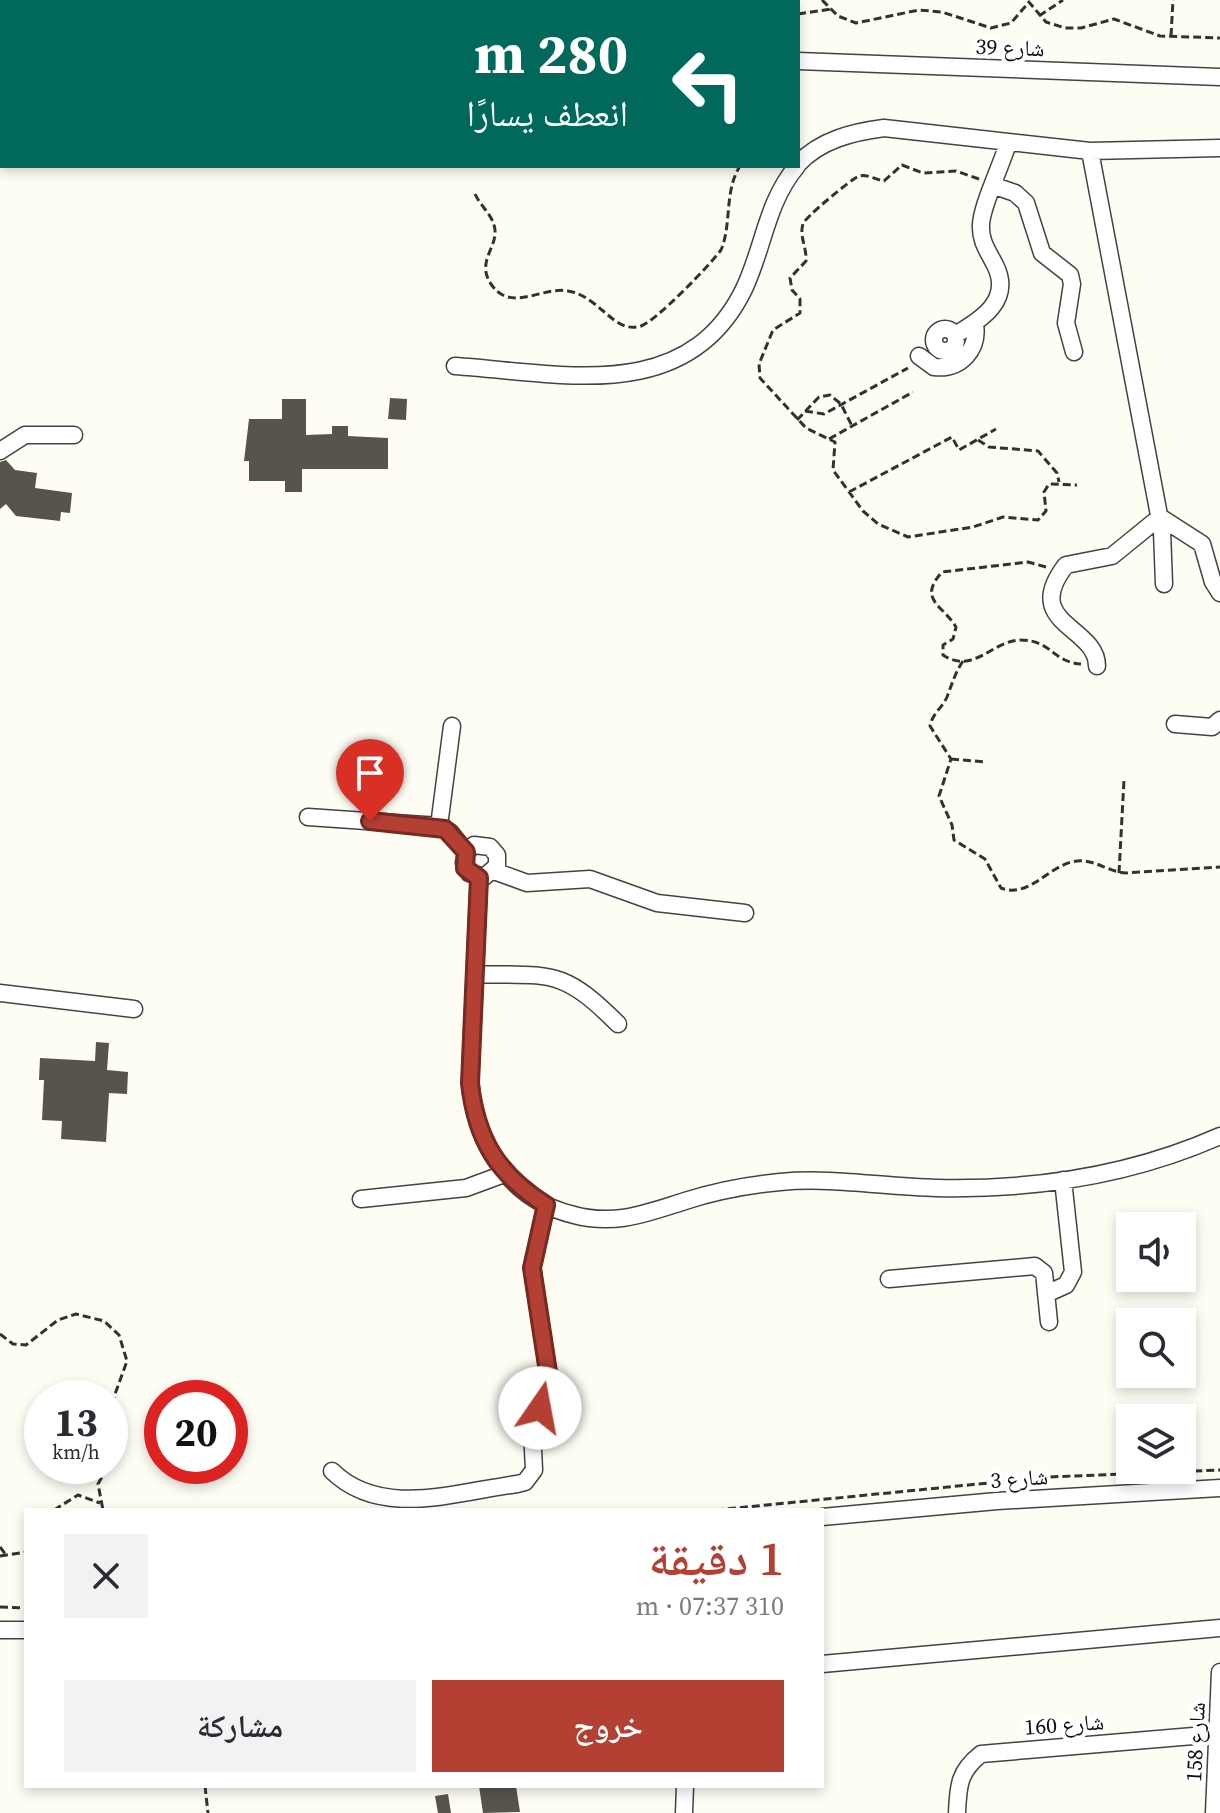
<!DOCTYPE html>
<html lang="ar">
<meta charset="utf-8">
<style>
:root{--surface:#fff;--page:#f2f2f3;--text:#2b2b33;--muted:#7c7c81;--accent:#b44034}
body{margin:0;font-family:"Source Serif 4","Noto Naskh Arabic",serif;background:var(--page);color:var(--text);direction:rtl;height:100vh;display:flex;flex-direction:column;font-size:30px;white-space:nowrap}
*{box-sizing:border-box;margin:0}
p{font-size:26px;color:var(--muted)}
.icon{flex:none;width:44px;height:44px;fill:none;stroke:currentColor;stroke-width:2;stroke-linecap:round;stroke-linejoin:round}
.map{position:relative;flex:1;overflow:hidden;direction:ltr}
.details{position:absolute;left:24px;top:1508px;width:800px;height:280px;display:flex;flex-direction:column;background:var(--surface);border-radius:0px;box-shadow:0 4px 12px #0003;direction:rtl}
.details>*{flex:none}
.banner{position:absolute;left:0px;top:0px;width:800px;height:168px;box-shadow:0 4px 12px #0003;direction:rtl;background:#00695c;color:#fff;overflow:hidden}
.controls{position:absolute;left:1116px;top:1212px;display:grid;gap:16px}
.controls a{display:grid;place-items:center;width:80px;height:80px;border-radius:0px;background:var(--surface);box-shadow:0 4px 12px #0003;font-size:40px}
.speed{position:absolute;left:24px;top:1380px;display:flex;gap:16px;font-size:40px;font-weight:700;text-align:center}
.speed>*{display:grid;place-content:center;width:104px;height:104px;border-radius:50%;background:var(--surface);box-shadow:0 4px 12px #0003;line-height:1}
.speed small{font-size:20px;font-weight:400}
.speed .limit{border:12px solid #d22;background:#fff;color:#111}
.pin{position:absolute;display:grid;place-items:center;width:68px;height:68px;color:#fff;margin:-82px -34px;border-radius:50% 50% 50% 0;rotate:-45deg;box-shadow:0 0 8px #0007}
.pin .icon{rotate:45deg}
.me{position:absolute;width:88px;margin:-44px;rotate:12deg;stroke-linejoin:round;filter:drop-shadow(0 0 6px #0008)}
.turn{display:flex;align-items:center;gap:28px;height:168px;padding:0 40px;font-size:36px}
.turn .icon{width:104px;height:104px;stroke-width:2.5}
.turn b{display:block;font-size:56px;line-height:68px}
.round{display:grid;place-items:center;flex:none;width:84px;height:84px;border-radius:0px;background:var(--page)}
.overview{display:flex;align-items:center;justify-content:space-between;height:136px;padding:0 40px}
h1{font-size:48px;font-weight:600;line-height:60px;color:var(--accent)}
.primary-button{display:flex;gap:16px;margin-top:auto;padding:16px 40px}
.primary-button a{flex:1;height:92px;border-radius:0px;background:var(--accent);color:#fff;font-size:32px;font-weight:600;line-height:92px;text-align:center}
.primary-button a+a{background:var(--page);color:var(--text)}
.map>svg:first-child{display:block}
.building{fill:#58534d}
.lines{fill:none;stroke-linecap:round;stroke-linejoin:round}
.minor-casing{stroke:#434343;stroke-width:19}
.path{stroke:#323232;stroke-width:3;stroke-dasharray:8 4;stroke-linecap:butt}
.minor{stroke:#fff;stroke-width:16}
.route-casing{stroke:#752a22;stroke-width:20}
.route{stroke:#b44034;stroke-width:14}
.labels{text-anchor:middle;stroke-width:8;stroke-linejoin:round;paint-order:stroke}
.street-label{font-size:22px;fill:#101010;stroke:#fff}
</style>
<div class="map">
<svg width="1220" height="1813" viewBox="0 0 1220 1813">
<rect width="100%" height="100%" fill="#fefdf4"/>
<path class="building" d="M 390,398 L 407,399 L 406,420 L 388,419 Z
M 282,399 L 306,399 L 306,435 L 332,434 L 332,426 L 348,426 L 348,436 L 388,438 L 388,469 L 302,469 L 302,492 L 285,492 L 285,481 L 249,481 L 249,461 L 244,461 L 249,419 L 282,419 Z
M 6,460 L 15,470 L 37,473 L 35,488 L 72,493 L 70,513 L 61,512 L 60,521 L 16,516 L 6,504 L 0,509 L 0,462 Z
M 96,1042 L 109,1043 L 107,1070 L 128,1072 L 127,1094 L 109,1093 L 106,1142 L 61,1139 L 62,1121 L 42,1120 L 44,1080 L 39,1080 L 40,1058 L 95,1061 Z
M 479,1786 L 516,1786 L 520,1812 L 483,1813 Z
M 448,1794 L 451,1813 L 438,1813 L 435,1796 Z"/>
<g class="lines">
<g class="minor-casing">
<path id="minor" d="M 227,0 L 228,2
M 0,1 L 35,2
M 123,2 L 126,0
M 490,2 L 490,0
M 0,42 L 2,42
M 798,61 L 1220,77
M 1090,151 L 1162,531 L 1164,584
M 798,164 C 820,140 853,132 884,128 L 1090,151 L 1220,148
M 995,186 L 1015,193 L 1026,203 L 1042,253 L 1070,275 L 1072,284 L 1066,323 L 1074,352
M934 340a11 11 0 1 1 22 0a11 11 0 1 1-22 0Z
M 955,335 C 981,320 1013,300 995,265 C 988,251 980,241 981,225 C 981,207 1002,164 1008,143
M 919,356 L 934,367 C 961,370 979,349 975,324
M 455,366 C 561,373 687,406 744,289 C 764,247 766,203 797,166
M 0,451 L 25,435 L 74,435
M 1097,666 C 1097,626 1020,624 1066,565 L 1112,556 L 1160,517 L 1202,544 L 1213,582 L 1220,593
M 1175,724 L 1212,727 L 1220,720
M 308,817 L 439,826 L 450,832 L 466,852 L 464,863 L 469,873 L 484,877 L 497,866 L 497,855 L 490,847 L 474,845 L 466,852
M 439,826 L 452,726
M 494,871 L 527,883 L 590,879 L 657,903 L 745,913
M 479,878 L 470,1083 C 477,1146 509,1199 574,1215 C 615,1226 647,1213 685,1201 C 716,1191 748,1185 780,1182 C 833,1177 884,1187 937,1188 C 1033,1190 1132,1175 1220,1136
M 475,974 C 551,976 561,967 618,1024
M 0,993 L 134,1009
M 361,1199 L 466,1188 L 504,1174
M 889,1279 L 1035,1266 L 1044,1273 L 1049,1322
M 1046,1294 L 1066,1285 L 1073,1272 L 1063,1180
M 332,1471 C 381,1519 456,1492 517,1484 L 525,1482 L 534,1470 L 532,1429 L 550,1385 L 532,1268 L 546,1205
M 822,1517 L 997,1501 L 1220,1488
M 0,1630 L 26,1630
M 822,1664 L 1220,1628
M 684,1813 L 685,1786
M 957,1813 C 958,1786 959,1771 981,1754 L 1217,1734
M 1214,1813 L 1220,1672"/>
</g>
<path class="path" d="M 596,0 L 599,2
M 685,0 L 691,2
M 822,0 L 838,16 L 856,23 L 919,10 L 942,12 L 991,28 L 1011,23 L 1029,2
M 1028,1 L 1046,22 L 1065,28 L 1081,28 L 1114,19 L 1160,36 L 1220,38
M 640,2 L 648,0
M 798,14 L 831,9
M 1039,16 L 1063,0
M 1171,36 L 1173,0
M 979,179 L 956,171 L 923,173 L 902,165 L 884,181 C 876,180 868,174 859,176 C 854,177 804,218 803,224 C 799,236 807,248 806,261 L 790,278 L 792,290 L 800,299 L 800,313 L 773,330 L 759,364 L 760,378 L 806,428 L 835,442 L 833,470 L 863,511 L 878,524 L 908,537 L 973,527 L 1003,517 L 1038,520 L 1046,511 L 1044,492 L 1049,484 L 1077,485
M 475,194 C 480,205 491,214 494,225 C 501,247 472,262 494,288 C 513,311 544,286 568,291 C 600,296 614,335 641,326 C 657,320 709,266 721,250 C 732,224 724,191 740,166
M 805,411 L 824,414 L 908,368
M 797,420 L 819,397 L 830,395 L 841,404 L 852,426
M 829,439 L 913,392
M 978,440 L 989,447 L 1038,451 L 1057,473 L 1059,482
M 849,492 L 952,437 L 959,450 L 996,429
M 1046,567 L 1028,562 L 942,572 C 917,600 943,605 956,627 L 953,639 L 943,645 L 943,655 C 973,675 992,641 1020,640 C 1052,640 1052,662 1081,664
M 963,661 C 955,673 952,684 947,697 C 942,708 932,714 930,726 L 951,759 L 939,796 L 952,825 L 954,840 L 985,859 L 1001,888 C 1030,899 1049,864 1077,861 C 1095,859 1108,872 1126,873 L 1220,867
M 951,759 L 986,762
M 1119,873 L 1124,780
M 0,1334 L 13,1344 L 26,1345 L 58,1320 L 76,1314 L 104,1321 L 119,1335 L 127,1361 L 114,1397 L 115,1454 L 98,1484 L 103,1510
M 54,1510 L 78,1495 L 100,1503
M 716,1510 L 1049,1477 L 1220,1470
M 0,1547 L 6,1555
M 0,1556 L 26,1552
M 0,1607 L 26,1608
M 205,1786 L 208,1813"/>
<use href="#minor" class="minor"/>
</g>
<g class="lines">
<g class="route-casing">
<path id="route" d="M 370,821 L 445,829 L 466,852 L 465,868 L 479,878 L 470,1083 C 476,1139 498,1175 546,1205 L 532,1268 L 550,1385 L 540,1408"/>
</g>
<use href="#route" class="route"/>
</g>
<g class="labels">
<g class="street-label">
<text transform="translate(1010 47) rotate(2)" y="8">شارع 39</text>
<text transform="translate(1019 1478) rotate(-4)" y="8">شارع 3</text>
<text transform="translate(1064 1724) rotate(-4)" y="8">شارع 160</text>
<text transform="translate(1195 1742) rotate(-87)" y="8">شارع 158</text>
</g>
</g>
</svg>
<div class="controls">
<a><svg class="icon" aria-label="sound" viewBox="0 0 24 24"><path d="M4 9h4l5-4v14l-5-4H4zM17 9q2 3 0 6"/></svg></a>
<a><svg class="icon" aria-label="search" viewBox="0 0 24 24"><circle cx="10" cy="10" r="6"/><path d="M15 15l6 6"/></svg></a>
<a><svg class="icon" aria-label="layers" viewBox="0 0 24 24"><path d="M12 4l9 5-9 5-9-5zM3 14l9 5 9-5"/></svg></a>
</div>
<div class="speed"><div>13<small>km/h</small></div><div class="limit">20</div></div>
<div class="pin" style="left:370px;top:821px;background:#d93025"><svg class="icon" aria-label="arrive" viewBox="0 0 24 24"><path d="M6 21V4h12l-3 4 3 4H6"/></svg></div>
<svg class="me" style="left:540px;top:1408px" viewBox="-20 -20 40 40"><circle r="19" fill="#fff"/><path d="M0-13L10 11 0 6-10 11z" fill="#b44034"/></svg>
<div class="banner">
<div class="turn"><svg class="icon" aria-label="left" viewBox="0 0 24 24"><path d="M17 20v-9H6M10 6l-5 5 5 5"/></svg><div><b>280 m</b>انعطف يسارًا</div></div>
</div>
<section class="details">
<div class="overview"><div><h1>1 دقيقة</h1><p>310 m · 07:37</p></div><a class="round"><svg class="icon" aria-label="close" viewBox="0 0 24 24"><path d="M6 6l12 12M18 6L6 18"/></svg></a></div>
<div class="primary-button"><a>خروج</a><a>مشاركة</a></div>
</section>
</div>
